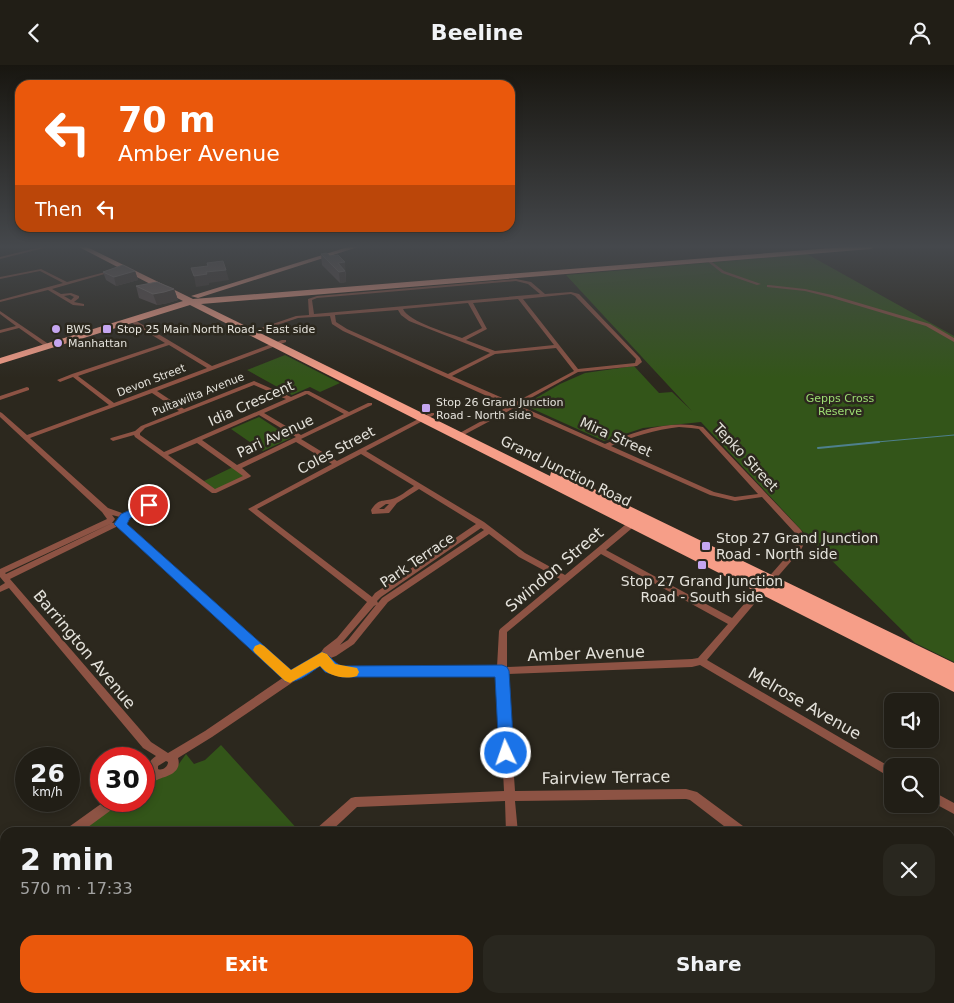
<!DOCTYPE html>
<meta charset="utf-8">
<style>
:root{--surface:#211e16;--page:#29271f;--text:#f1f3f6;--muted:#a2a2a1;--line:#3e3c35;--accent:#ea580c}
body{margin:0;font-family:"DejaVu Sans",sans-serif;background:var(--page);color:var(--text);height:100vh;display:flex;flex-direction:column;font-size:19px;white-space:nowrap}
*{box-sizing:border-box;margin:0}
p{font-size:16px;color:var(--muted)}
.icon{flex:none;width:28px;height:28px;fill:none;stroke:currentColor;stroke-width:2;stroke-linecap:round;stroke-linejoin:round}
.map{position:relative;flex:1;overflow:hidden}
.drawer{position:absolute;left:0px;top:762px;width:955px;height:176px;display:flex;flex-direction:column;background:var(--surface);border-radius:15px 15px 0 0;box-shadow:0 2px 8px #0003,0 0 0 1px var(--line)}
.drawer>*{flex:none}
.guide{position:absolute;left:15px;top:15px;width:500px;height:152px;border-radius:15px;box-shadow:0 2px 8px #0003,0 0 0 1px var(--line);background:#ea580c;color:#fff;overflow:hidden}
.controls{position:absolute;left:884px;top:628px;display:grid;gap:10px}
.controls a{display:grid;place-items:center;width:55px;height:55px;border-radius:10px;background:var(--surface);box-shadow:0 2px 8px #0003,0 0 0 1px var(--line);font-size:25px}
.speed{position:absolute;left:15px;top:682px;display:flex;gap:10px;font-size:25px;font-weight:700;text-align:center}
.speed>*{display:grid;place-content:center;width:65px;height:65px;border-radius:50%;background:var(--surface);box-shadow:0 2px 8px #0003,0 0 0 1px var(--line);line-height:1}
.speed small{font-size:12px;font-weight:400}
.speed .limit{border:8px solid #d22;background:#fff;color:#111}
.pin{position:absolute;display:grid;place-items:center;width:42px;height:42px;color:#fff;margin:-21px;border:2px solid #fff;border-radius:50%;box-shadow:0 1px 5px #0007}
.me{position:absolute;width:55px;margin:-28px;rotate:357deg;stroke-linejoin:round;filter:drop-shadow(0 0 4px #0008)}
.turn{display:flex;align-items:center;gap:18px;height:105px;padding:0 20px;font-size:22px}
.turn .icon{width:65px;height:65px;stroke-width:2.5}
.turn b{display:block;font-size:35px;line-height:42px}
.then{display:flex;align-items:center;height:48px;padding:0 20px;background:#0003;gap:10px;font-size:19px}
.round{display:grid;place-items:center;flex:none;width:52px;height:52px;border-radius:15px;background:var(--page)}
.overview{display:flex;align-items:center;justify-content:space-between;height:85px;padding:0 20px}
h1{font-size:30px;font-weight:700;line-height:38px}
.cta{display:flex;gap:10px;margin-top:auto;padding:10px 20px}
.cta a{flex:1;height:58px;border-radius:15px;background:var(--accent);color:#fff;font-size:20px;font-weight:700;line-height:58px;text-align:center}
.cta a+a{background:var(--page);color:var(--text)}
header{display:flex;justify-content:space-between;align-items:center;height:65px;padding:0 20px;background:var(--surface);font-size:22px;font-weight:700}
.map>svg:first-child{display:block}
.green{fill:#335519}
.forest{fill:#35581a}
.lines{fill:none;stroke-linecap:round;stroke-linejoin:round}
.stream-far1{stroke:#4e808d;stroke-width:1}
.stream{stroke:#4e808d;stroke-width:2}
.street{fill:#8d5344;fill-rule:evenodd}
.highway{fill:#f69e88;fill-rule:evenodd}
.wall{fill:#5a4d4c}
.shaded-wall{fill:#423833}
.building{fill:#695d5b;stroke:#7c726f}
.route{fill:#1a73e8;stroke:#114b97}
.slow{fill:#f59e0b}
.poi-dot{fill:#c5a6f0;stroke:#2c281e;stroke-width:2}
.labels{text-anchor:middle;stroke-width:5;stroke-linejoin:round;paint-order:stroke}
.far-poi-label{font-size:11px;fill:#e4e2db;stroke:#2c281e;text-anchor:start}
.far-street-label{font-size:11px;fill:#e4e2db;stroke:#2c281e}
.far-park-label{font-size:11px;fill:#9cdc72;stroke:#2c281e}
.street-label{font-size:14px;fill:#e4e2db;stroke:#2c281e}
.poi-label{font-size:14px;fill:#e4e2db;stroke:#2c281e;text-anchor:start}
.near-street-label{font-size:16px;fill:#e4e2db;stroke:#2c281e}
</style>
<header><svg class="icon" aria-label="back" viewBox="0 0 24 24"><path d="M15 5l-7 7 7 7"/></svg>Beeline<svg class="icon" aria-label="person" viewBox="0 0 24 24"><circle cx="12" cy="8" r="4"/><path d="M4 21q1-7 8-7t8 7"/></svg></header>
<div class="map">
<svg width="954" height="938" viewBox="0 0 954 938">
<rect width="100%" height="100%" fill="#2c281e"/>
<path class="green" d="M 807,189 L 954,271 L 954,597 L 915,578 L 805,469 L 701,357 L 643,363 L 604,376 L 524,340 L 560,319 L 585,308 L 634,301 L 659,328 L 672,327 L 692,346 L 566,210 Z
M 285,290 L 340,318 L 320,327 L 310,322 L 292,330 L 247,305 Z
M 259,352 L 291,373 L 263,386 L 231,364 Z
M 233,402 L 245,411 L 216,425 L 204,416 Z
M 221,680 L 300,767 L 75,768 L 119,736 L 144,736 L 144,719 L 176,703 L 186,689 L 194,699 L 205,695 Z
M 5,817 L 5,934 L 110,934 L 105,938 L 0,938 L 0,821 Z"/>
<path class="forest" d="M 793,191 L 807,199 L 730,206 L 718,198 Z
M 704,199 L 717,208 L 581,220 L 572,210 Z"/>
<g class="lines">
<path class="stream-far1" d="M 866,378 L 954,370"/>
<path class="stream" d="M 818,383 L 879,377"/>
<path class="street" d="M 41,182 L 48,182 L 0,194 L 0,192 Z
M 708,194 L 724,206 L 761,219 L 757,220 L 722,208 L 707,196 L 706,195 Z
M 41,204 L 67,217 L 113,205 L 115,206 L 52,224 L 61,229 L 71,228 L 79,231 L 79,233 L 74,237 L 84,239 L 84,241 L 73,240 L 48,225 L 0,237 L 0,235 L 63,218 L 40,206 L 0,214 L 0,212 ZM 70,230 L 74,232 L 71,235 L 64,231 Z
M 516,214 L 531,217 L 545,229 L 571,227 L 579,229 L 640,293 L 642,297 L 637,301 L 578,307 L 518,340 L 605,379 C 636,366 670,354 703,362 L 801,465 L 806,474 L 801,485 L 773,517 L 767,517 L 766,515 L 795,482 L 798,474 L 795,468 L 762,432 L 735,436 L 710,430 L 514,343 L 460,372 L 456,372 L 456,370 L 509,341 L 343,266 L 332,259 L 330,251 L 298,253 L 262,265 L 258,264 L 296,251 L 309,250 L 308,234 L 317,231 ZM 516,216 L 528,219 L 540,229 L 314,249 L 312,235 L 317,233 ZM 571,229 L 575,231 L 636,294 L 635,298 L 578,304 L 523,234 ZM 518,234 L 554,280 L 495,286 L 466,275 L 487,264 L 473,238 ZM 468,238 L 482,263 L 462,273 C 448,268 409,257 403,244 ZM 398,245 L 401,250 L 409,256 L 490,288 L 448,309 L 347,264 L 336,257 L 335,250 ZM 556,283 L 574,306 L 514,338 L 452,311 L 495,289 ZM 679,362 L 691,363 L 699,364 L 758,429 L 735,432 L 714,427 L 611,381 C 633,371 655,365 679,362 Z
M 769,220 L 805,224 L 832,230 L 930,259 L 954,273 L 954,277 L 926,261 L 829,232 L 805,226 L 767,222 L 767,220 Z
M 0,246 L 47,278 L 47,280 L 43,280 L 19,263 L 0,268 L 0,265 L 16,261 L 0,249 Z
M 129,254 L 133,254 L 212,301 L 282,275 L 286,275 L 286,277 L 157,326 L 184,344 L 254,316 L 291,332 L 305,326 L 309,326 L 349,347 L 368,338 L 372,338 L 372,340 L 301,374 L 337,396 L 430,348 L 434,348 L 434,350 L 366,386 L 484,457 L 525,488 L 565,510 L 631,455 L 637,455 L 638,457 L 637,459 L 606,485 L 732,553 L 759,522 L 765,522 L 766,524 L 765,526 L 707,595 L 892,703 L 892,713 L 888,711 L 700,600 L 692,602 L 507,609 L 515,726 L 686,724 L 697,727 L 747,764 L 748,768 L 733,768 L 690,735 L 686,734 L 515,736 L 518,768 L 506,768 L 505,736 L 357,742 L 329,768 L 315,768 L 316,764 L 351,733 L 355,732 L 504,726 L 498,610 L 342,611 L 327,606 L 321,598 L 212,672 L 178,693 C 182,707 169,711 159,714 C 154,716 149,720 144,722 L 144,712 L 149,709 L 147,705 C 149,698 150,695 156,691 L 143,683 L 9,523 L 0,527 L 0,521 L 5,518 L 0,512 L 0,504 L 107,454 L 102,447 L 0,352 L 0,347 L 2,348 L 27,370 L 109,340 L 73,312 L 60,317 L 57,315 L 72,309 L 165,278 L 129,256 ZM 169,280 L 207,303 L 114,338 L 78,311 ZM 254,320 L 286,334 L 164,387 L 140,370 L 140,368 L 145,363 ZM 152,328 L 179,346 L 141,361 L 135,366 L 111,373 L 110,374 L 113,376 L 134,370 L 135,372 L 212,428 L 216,428 L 250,412 L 251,411 L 250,410 L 242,403 L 296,377 L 332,399 L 248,444 L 367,537 L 337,573 L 324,583 L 319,590 L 291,608 L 134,465 L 123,457 L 112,458 L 6,509 L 5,508 L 112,458 L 115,454 L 112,450 L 120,452 L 124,454 L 127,454 L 163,437 L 165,435 L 163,433 L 159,433 L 123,450 L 122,448 L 108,443 L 30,373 ZM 307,329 L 344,349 L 301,370 L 264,348 ZM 259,350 L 296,372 L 237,400 L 202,375 ZM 197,378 L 243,411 L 215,424 L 168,390 ZM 361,389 L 414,421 C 408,425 398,433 392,434 C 382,437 379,433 371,445 L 372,449 L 389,448 L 397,438 L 419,424 L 476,459 L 375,528 L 372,532 L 257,444 ZM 386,439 L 389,439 L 384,444 L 379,444 ZM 118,461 L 128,469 L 284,612 L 205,666 L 168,688 L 151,677 L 10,514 ZM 481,463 L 484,465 L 382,533 L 378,538 L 377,536 L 381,532 ZM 489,469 L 519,492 L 560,514 L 500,564 L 499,566 L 497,602 L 342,603 L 333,600 L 328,594 L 336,591 L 354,579 L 388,537 ZM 601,489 L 728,559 L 698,593 L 692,594 L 507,602 L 507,567 ZM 376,540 L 348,575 L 340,580 L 374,541 ZM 166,696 L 168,697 C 168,702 162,706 158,704 L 158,701 Z
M 27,322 L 29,323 L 29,325 L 0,335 L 0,331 Z
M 930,725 L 954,738 L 954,749 L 930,736 Z
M 105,736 L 119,736 L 118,740 L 80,768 L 65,768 L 66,764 Z
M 5,808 L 5,821 L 0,823 L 0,810 Z
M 950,907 L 954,909 L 954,924 L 950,922 Z
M 119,934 L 136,934 L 134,938 L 117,938 Z
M 183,934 L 197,934 L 199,938 L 185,938 Z
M 230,934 L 245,934 L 247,938 L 232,938 Z
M 390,934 L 412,934 L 410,938 L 388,938 Z
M 451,934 L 475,934 L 473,938 L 449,938 Z
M 585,934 L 610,934 L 612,938 L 587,938 Z
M 644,934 L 664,934 L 666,938 L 646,938 Z
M 806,934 L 820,934 L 818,938 L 804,938 Z"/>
<path class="highway" d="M 79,182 L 87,182 L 193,234 L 845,182 L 874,182 L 871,184 L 201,239 L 550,411 L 551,407 L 559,407 L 954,598 L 954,627 L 190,240 L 0,299 L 0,293 L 183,236 Z
M 348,182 L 358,182 L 198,233 L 191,231 Z"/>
</g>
<path class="wall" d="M 321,189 L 330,191 L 346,207 L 346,217 L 340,218 L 322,200 Z
M 135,206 L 138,215 L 116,221 L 106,215 L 103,207 Z
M 136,221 L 174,224 L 178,235 L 168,238 L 157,240 L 139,233 Z"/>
<path class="shaded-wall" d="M 345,197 L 346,217 L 340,218 L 338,198 Z
M 226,205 L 229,215 L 209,218 L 209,220 L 196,222 L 194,211 L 206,207 Z
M 135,206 L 138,215 L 116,221 L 114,212 Z
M 174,224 L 178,235 L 168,238 L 157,240 L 153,229 Z"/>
<path class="building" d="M 327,188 L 330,191 L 338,190 L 345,197 L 338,198 L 345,206 L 339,207 L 321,189 Z
M 223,196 L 226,205 L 206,207 L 207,209 L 194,211 L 191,203 L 208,201 L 207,198 Z
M 123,200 L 135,206 L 114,212 L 103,207 Z
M 157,217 L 174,224 L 164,227 L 153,229 L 136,221 Z"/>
<linearGradient id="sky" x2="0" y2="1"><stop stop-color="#181610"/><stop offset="0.58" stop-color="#45484c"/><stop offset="1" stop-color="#45484c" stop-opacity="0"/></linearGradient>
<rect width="954" height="313" fill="url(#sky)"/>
<path class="route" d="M 149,437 L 153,438 L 154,440 L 153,443 L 130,453 L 127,459 L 291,605 L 322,587 C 331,590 333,598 342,601 L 502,600 L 507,602 L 509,606 L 514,688 L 512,693 L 506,695 L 501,693 L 499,688 L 495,612 L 342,612 L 325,607 L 320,601 C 311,607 296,620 285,616 L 116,461 L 114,459 L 121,449 Z"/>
<path class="slow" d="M 260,579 L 264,581 L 291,605 L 322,587 L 327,589 L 335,599 L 357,603 L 359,607 L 357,611 C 344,615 328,611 320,601 L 290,618 L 285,616 L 255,588 L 253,585 L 255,581 Z"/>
<g class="poi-dot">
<circle cx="56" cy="264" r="5"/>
<rect x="102" y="259" width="10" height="10" rx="2.5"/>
<circle cx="58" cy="278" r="5"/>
<rect x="421" y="338" width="10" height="10" rx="2.5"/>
<rect x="701" y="476" width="10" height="10" rx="2.5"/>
<rect x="697" y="495" width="10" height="10" rx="2.5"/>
</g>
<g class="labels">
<g class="far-poi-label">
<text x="66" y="268">BWS</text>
<text x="117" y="268">Stop 25 Main North Road - East side</text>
<text x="68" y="282">Manhattan</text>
<text x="436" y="341">Stop 26 Grand Junction<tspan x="436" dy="13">Road - North side</tspan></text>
</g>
<g class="far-street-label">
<text transform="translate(151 315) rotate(-21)" y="4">Devon Street</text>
<text transform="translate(198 329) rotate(-22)" y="4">Pultawilta Avenue</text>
</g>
<g class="far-park-label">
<text x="840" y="337">Gepps Cross<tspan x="840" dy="13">Reserve</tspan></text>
</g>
<g class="street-label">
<text transform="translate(251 338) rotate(-24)" y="5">Idia Crescent</text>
<text transform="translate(275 371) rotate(-25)" y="5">Pari Avenue</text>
<text transform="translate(616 372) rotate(24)" y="5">Mira Street</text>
<text transform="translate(336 385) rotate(-28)" y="5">Coles Street</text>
<text transform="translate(746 392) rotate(47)" y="5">Tepko Street</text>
<text transform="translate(566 406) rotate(26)" y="5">Grand Junction Road</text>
<text transform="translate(417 495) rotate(-34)" y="5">Park Terrace</text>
</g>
<g class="poi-label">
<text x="716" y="478">Stop 27 Grand Junction<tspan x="716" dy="16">Road - North side</tspan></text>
<text x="702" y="521" text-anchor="middle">Stop 27 Grand Junction<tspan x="702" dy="16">Road - South side</tspan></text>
</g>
<g class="near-street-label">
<text transform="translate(554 504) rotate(-40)" y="6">Swindon Street</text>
<text transform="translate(85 584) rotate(50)" y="6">Barrington Avenue</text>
<text transform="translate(586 588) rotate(-2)" y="6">Amber Avenue</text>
<text transform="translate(805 638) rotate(30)" y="6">Melrose Avenue</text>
<text transform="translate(606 712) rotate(-1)" y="6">Fairview Terrace</text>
</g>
</g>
</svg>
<div class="controls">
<a><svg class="icon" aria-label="sound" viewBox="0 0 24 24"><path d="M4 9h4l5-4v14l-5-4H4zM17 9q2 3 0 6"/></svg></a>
<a><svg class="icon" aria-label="search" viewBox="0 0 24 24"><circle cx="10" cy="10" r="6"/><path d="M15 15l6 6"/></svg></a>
</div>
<div class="speed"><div>26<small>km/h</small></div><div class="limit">30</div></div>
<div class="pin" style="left:149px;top:440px;background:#d93025"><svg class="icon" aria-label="arrive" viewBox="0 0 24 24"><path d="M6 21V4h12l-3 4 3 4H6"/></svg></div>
<svg class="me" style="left:506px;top:688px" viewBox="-20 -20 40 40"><circle r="17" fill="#1a73e8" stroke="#fff" stroke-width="3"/><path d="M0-11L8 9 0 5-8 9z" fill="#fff"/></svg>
<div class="guide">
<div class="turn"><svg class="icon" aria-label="left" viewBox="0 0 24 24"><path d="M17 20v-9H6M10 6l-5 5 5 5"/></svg><div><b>70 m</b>Amber Avenue</div></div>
<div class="then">Then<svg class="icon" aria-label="left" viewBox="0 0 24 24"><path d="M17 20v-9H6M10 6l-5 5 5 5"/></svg></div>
</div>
<section class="drawer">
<div class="overview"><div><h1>2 min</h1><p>570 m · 17:33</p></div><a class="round"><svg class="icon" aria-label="close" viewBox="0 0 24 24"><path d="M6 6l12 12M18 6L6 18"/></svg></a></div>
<div class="cta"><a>Exit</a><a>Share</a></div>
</section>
</div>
